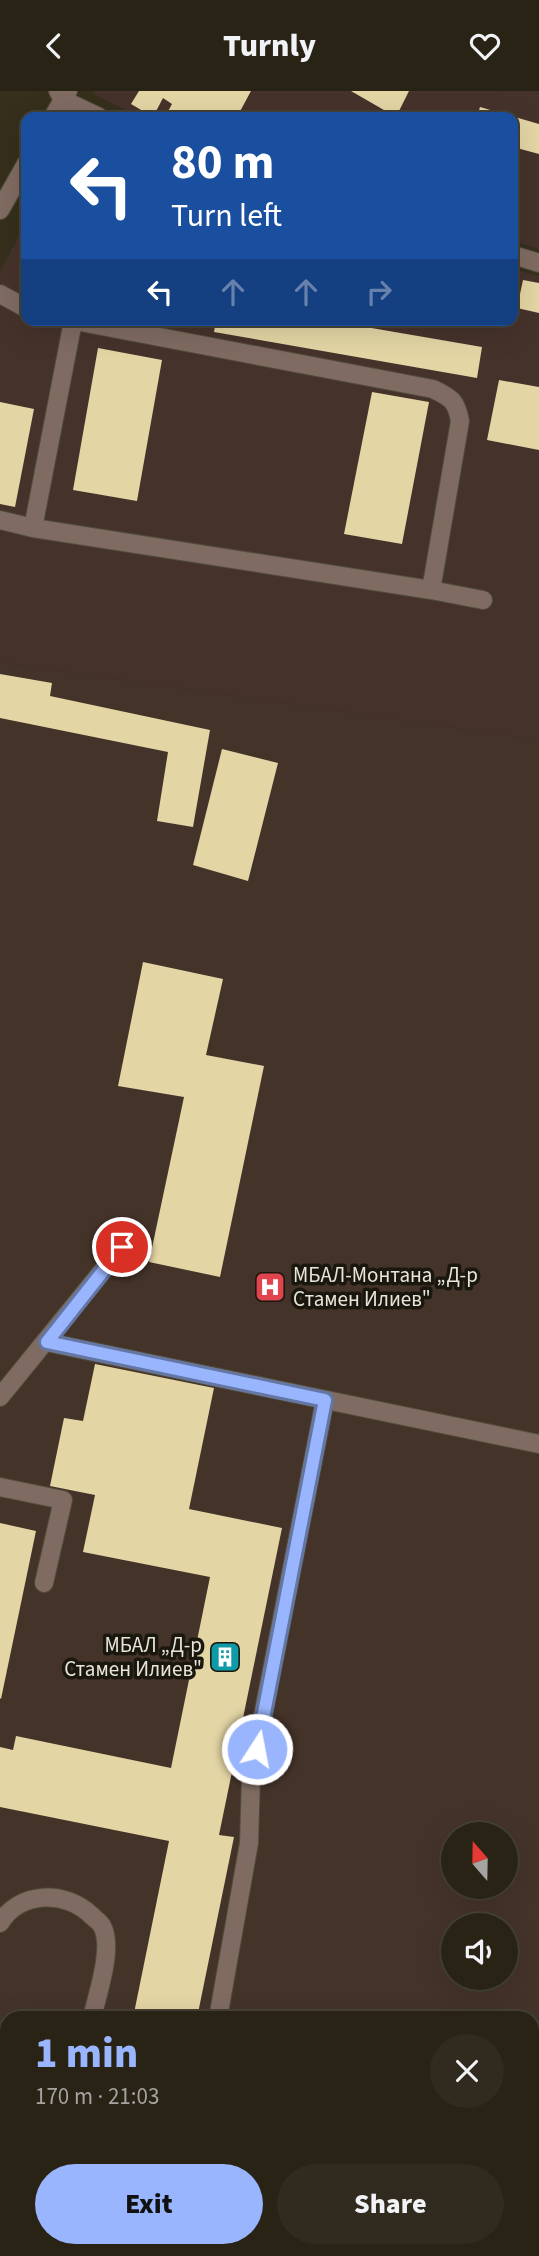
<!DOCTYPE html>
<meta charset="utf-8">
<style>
:root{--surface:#282315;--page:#302b1e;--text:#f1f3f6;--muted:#a5a4a0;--line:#444034;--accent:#99b5fd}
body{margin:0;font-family:"Source Sans 3",sans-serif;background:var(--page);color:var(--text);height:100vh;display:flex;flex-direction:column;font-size:26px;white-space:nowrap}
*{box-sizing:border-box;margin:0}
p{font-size:23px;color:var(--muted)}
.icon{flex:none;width:38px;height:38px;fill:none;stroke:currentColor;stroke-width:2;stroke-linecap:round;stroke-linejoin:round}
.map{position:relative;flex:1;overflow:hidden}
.side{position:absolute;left:0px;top:1920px;width:539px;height:247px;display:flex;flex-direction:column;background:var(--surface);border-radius:21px 21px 0 0;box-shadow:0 7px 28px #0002,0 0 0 2px var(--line)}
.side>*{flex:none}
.top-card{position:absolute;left:21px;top:21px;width:497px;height:214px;border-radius:14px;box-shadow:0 7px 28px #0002,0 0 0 2px var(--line);background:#1a4fa0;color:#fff;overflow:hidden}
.needle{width:46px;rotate:340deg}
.fabs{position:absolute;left:441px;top:1731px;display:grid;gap:14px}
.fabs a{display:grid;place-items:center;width:77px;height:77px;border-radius:50%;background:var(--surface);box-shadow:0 7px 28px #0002,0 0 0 2px var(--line);font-size:35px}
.pin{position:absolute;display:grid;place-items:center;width:60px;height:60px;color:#fff;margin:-30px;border:4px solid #fff;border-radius:50%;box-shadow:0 2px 7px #0007}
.me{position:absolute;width:77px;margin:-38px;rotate:11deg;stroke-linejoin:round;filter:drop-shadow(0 0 5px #0008)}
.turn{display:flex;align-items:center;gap:24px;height:147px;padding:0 35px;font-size:32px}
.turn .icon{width:91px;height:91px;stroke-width:2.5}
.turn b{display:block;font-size:49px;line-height:60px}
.lanes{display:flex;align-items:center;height:66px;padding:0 35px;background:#0003;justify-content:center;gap:35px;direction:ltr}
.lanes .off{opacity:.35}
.round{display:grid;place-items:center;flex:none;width:74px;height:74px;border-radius:37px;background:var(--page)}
.overview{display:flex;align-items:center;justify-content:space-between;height:119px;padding:0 35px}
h1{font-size:42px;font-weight:800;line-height:52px;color:var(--accent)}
.cta{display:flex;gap:14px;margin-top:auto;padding:14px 35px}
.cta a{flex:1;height:80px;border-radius:42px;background:var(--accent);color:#111;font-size:28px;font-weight:800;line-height:80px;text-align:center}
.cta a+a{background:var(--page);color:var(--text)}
header{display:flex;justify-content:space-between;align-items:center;height:91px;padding:0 35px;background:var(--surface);font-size:32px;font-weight:800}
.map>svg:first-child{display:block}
.industrial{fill:#45322b}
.medical{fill:#443329;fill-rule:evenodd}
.building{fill:#e3d5a4}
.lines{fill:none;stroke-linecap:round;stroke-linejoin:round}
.minor-casing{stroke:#514c3a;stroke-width:20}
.minor{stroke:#7f6b61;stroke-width:18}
.route-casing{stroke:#6376a4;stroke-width:18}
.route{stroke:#99b5fd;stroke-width:12}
.labels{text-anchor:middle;stroke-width:7;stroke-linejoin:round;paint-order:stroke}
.poi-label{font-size:21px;fill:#e7e4d8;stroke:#1a170f;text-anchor:start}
</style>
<header><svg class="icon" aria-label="back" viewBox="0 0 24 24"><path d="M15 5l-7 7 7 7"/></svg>Turnly<svg class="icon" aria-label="heart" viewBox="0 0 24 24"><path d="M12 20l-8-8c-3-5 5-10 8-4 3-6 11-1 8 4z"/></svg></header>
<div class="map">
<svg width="539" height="2165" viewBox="0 0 539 2165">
<rect width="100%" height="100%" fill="#352f1c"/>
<path class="industrial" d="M 95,0 L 539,0 L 539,158 L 513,150 L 513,26 L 140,26 L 93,3 Z
M 26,132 L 26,229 L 513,229 L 513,178 L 539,185 L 539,649 L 0,571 L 0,180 Z"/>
<path class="medical" d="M 0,571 L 539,649 L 539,2102 L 532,2105 L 532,1927 L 7,1927 L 7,2160 L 426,2160 L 415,2165 L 0,2165 ZM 453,1743 L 506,1743 L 506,1796 L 453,1796 ZM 453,1834 L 506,1834 L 506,1886 L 453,1886 Z"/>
<path class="building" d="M 139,0 L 251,0 L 237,26 L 171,26 L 166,24 L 172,13 L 163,7 L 153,26 L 131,13 Z
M 351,0 L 409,0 L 396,26 Z
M 480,16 L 539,33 L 539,63 L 513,56 L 513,26 L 477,26 Z
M 523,189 L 539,192 L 539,222 L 517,217 Z
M 216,229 L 325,229 L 482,256 L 477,287 L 214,241 Z
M 98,257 L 162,269 L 137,410 L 73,399 Z
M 499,289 L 539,296 L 539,359 L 487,349 Z
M 372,301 L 429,311 L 402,453 L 344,443 Z
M 0,311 L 34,318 L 15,416 L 0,413 Z
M 0,583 L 52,592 L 50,605 L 210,639 L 193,736 L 157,730 L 168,661 L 0,627 Z
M 222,658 L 278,672 L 248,790 L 193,774 Z
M 143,871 L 223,888 L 206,964 L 264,975 L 220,1186 L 149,1171 L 184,1006 L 118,995 Z
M 95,1273 L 214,1297 L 189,1418 L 282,1437 L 219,1744 L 234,1746 L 197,1927 L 133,1927 L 169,1750 L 0,1716 L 0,1656 L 13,1659 L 16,1645 L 171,1677 L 210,1486 L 83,1461 L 95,1404 L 50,1395 L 64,1327 L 83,1330 Z
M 0,1432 L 36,1440 L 1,1608 L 0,1607 Z
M 0,2152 L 7,2154 L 7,2160 L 29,2160 L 28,2165 L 0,2165 Z"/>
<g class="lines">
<g class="minor-casing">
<path id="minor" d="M 58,0 L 63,9 L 99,26
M 53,26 L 68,0
M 0,119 L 26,73
M 513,164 L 539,172
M 0,203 L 26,217
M 70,229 L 433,298 C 451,307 456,309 460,330 L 431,499
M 73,230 L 33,437 L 431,499 L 483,509
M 0,429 L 33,437
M 46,1251 L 539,1353
M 0,1306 L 122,1156
M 0,1396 L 63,1409 L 44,1492
M 0,1832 C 20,1800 65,1799 91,1824 C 94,1827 100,1831 102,1835 C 114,1856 97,1904 92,1927
M 218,1927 L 249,1752 L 251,1685 L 325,1309
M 0,1943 L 7,1945
M 163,2160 L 170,2165"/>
</g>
<use href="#minor" class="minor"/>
</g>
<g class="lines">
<g class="route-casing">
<path id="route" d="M 122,1156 L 47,1251 L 325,1309 L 257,1658"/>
</g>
<use href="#route" class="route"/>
</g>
<defs>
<g id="hospital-square" transform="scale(1.575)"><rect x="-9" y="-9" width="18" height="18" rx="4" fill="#e0444e" stroke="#1a170f"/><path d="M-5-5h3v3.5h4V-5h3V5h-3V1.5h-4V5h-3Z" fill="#fff"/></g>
<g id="building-square" transform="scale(1.575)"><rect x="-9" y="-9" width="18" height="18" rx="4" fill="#0f9aa8" stroke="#1a170f"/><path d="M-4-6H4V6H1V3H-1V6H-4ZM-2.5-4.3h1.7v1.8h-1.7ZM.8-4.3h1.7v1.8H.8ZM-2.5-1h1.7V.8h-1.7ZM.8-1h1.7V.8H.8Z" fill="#fff"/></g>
</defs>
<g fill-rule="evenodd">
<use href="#hospital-square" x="270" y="1196"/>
<use href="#building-square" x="225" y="1566"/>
</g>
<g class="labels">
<g class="poi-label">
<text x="293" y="1191">МБАЛ-Монтана „Д-р<tspan x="293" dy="24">Стамен Илиев"</tspan></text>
<text x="202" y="1561" text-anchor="end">МБАЛ „Д-р<tspan x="202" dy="24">Стамен Илиев"</tspan></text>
</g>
</g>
</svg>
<div class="fabs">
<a><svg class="needle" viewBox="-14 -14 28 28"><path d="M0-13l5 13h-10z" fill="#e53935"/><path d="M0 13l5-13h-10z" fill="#a5a4a0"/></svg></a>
<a><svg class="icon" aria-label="sound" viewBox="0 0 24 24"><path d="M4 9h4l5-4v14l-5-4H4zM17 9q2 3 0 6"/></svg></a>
</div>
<div class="pin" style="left:122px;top:1156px;background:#d93025"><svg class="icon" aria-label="arrive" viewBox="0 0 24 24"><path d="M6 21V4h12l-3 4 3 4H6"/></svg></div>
<svg class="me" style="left:257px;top:1658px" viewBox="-20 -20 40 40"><circle r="17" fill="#99b5fd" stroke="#fff" stroke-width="3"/><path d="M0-11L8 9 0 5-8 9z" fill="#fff"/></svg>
<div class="top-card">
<div class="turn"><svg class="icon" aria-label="left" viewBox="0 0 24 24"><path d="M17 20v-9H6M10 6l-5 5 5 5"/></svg><div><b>80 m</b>Turn left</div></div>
<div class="lanes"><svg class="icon" aria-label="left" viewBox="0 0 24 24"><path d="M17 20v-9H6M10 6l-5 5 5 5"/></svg><svg class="icon off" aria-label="ahead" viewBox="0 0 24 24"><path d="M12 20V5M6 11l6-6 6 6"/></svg><svg class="icon off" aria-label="ahead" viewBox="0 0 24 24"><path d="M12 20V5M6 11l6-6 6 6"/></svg><svg class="icon off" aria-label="right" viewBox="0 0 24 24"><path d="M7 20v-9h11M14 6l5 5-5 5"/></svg></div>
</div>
<section class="side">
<div class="overview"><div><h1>1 min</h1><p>170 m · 21:03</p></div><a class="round"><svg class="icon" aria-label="close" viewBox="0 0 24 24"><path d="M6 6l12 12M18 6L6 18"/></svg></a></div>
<div class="cta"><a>Exit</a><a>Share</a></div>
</section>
</div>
